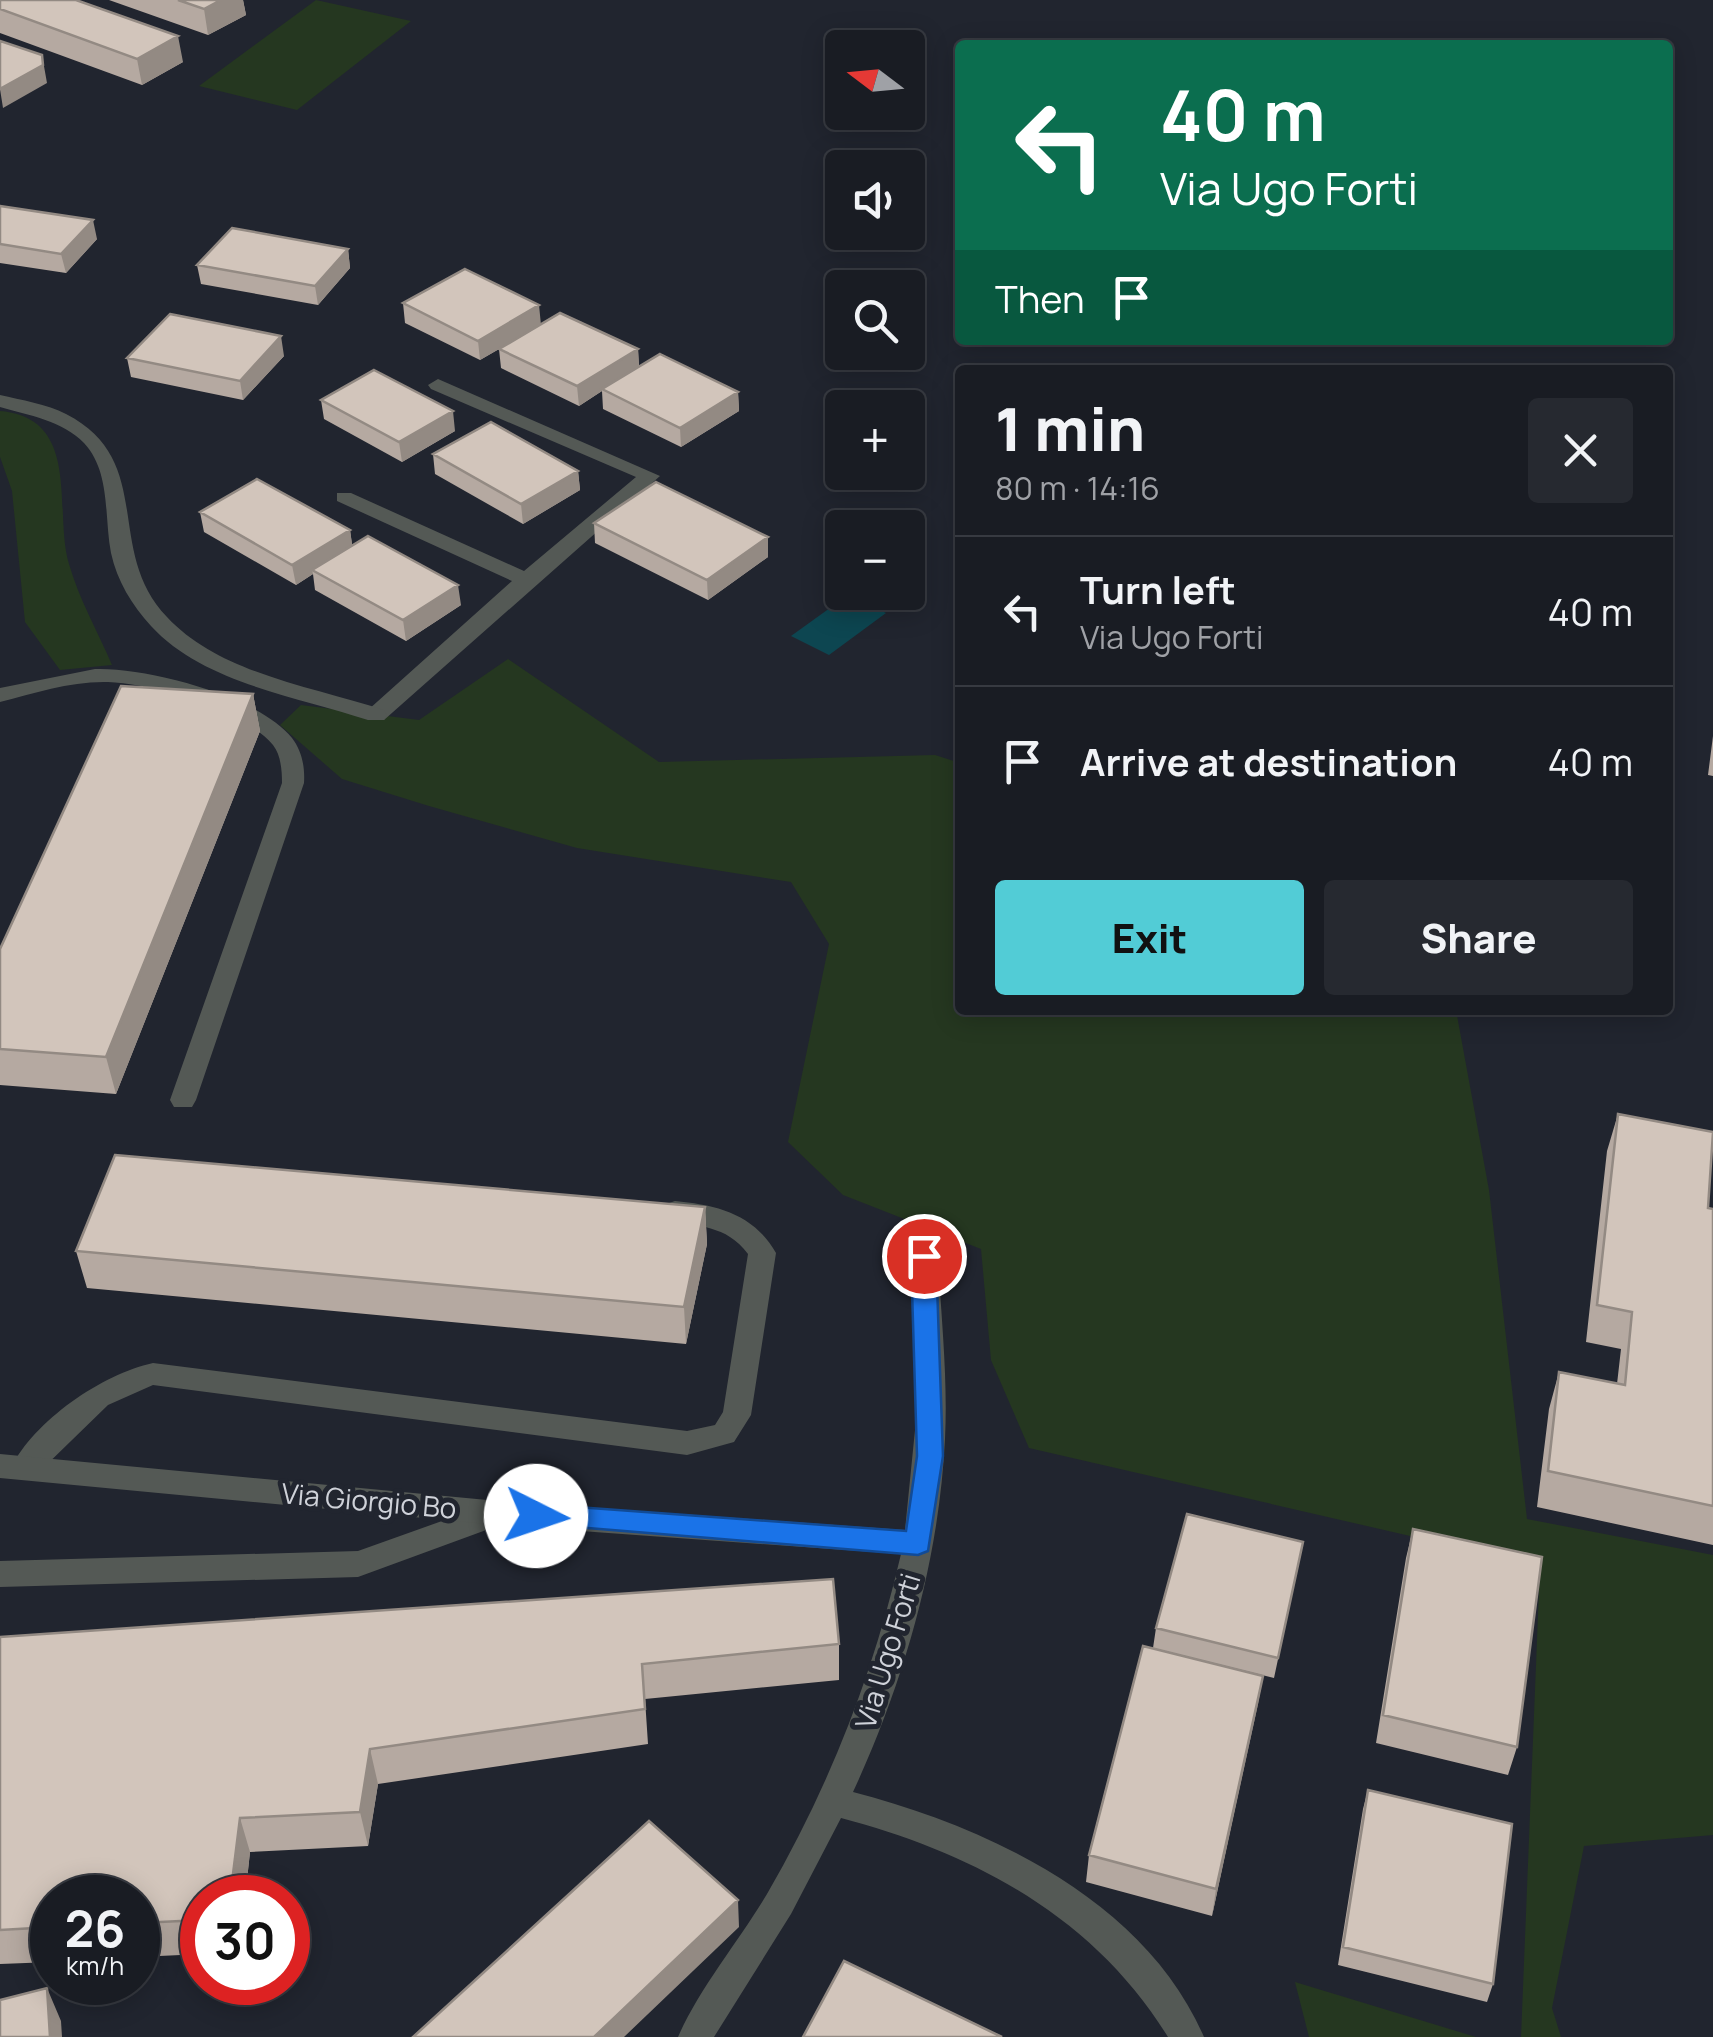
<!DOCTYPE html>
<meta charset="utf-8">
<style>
:root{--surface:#191c23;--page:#262930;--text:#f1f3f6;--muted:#9fa1a6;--line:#373a41;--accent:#52ccd6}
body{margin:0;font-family:Manrope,sans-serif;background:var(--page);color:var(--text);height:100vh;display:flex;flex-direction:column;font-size:38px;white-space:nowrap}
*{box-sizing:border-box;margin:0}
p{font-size:32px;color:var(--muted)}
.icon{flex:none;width:55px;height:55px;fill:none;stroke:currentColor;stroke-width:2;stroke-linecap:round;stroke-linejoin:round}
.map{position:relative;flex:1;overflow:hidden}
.details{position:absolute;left:955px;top:365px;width:718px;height:650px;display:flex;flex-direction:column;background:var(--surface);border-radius:10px;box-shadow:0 5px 25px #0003,0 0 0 2px var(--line)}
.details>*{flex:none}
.hud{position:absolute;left:955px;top:40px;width:718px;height:305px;border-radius:10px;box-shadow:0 5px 25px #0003,0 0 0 2px var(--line);background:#0b6e4f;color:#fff;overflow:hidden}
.needle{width:65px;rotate:286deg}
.fabs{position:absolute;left:825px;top:30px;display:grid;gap:20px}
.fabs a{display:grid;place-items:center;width:100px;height:100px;border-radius:10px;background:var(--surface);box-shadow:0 5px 25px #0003,0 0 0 2px var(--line);font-size:50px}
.speed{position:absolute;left:30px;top:1875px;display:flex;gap:20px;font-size:50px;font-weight:700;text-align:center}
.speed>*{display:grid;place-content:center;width:130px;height:130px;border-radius:50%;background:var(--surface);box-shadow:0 5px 25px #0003,0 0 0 2px var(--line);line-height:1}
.speed small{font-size:25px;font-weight:400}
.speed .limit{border:15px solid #d22;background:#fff;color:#111}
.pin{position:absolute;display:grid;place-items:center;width:85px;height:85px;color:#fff;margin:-42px;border:5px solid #fff;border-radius:50%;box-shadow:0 2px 10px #0007}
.me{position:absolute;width:110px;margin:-55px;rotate:94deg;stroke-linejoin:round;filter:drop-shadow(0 0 8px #0008)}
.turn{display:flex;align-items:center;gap:35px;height:210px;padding:0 40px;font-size:45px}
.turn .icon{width:130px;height:130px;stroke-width:2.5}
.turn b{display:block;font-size:70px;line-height:85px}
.then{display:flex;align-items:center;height:95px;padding:0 40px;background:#0003;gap:20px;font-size:38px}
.round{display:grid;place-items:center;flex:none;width:105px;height:105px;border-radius:10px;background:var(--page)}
.head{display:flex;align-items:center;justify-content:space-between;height:170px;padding:0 40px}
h1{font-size:60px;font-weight:800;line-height:75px}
.primary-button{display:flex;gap:20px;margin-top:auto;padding:20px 40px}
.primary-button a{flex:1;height:115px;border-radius:10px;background:var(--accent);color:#111;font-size:40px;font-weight:800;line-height:115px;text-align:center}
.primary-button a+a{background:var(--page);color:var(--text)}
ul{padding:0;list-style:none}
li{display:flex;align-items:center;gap:30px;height:150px;padding:0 40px;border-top:2px solid var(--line)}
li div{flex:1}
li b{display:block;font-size:38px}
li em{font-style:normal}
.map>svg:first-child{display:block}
.green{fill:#253720}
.water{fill:#0d4651}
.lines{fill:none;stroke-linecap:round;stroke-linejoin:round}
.lane{fill:#545955;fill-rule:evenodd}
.street{fill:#545955;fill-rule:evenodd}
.wall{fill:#b5a9a1}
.shaded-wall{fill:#938a83}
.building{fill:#d2c5bb;stroke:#938a83;stroke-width:2.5}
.route{fill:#1a73e8;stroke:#114b97;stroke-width:2.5}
.labels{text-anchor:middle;stroke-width:10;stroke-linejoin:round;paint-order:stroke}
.street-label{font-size:28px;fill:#cfd2d9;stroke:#21252f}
</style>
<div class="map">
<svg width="1713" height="2037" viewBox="0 0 1713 2037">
<rect width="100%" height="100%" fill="#21252f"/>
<path class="green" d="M 316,0 L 411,21 L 297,110 L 199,86 Z
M 0,411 C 83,418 53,512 69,564 C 79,599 98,632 112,665 L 60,670 L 25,622 L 12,491 L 0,457 Z
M 508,659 L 659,762 L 935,755 L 960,763 L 960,1010 L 1456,1010 L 1489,1190 L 1527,1519 L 1713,1555 L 1713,1835 L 1584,1846 L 1552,2008 L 1561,2037 L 1521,2037 L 1540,1566 L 1029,1448 L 991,1360 L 981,1249 L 843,1195 L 788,1142 L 829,944 L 791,882 L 577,848 L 429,806 L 342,779 L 280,725 L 301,705 L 419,720 Z
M 1295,1982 L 1476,2037 L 1309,2037 Z"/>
<path class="water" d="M 848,595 L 886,613 L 829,655 L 791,636 Z"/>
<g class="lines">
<path class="lane" d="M 438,379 L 660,476 L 384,720 L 368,720 L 365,715 L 368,710 L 512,581 L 337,501 L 337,493 L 351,493 L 524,571 L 636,477 L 431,389 L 428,385 Z
M 95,669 C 147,667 258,696 292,738 C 302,751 305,767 304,783 L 196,1100 L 192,1107 L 174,1107 L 170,1100 L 282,783 C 282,771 281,755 273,745 C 245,711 151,683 108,682 C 71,681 35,693 0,702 L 0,688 Z
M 675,1201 C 717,1205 754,1214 776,1253 L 751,1415 L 734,1442 L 687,1455 L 153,1385 L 108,1405 L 35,1476 L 25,1480 L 15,1476 L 11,1468 C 34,1421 102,1374 153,1363 L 687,1431 L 715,1425 L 723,1412 L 748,1254 C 726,1224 698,1228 666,1218 L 662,1211 L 666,1204 Z
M 498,1501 L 508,1504 L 513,1513 L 508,1522 L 358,1577 L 0,1587 L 0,1561 L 358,1551 Z"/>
<path class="street" d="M 0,395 C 21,400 47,404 66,414 C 157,461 103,550 167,617 C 220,674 314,687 384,710 L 387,715 L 384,720 L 368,720 C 298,697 203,683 151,626 C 132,605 117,581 111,553 C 104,517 111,472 84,443 C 63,421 28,415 0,407 Z
M 924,1246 L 934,1249 L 938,1256 C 941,1317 948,1378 945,1439 C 939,1561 904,1682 853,1792 C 988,1827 1145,1900 1204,2037 L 1168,2037 C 1094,1917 974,1853 841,1818 L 791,1914 L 714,2037 L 678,2037 C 700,1987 739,1941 767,1894 C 829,1787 873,1675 901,1554 L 498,1525 L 0,1478 L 0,1454 L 498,1501 L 905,1530 L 917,1410 L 910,1256 L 914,1249 Z"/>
</g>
<path class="wall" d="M 0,0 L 183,62 L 142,85 L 0,33 Z
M 109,0 L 243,0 L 246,15 L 208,35 Z
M 0,206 L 97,239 L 66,273 L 0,263 Z
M 348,249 L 350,268 L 318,305 L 201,284 L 197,265 Z
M 403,303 L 541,324 L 638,349 L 639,366 L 738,392 L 739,411 L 681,447 L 603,409 L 602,391 L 579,406 L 501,368 L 499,349 L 480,360 L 405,323 Z
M 284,356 L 243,400 L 131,377 L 127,358 Z
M 321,400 L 455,431 L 402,462 L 324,419 Z
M 433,454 L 578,471 L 580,490 L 523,524 L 435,474 Z
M 200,512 L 350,530 L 352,545 L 461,605 L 406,641 L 315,590 L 313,574 L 296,585 L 204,532 Z
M 594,523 L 768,537 L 768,557 L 708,600 L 595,543 Z
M 253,694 L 260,731 L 116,1094 L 0,1085 L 0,949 Z
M 1713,736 L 1713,776 L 1708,775 Z
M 1618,1114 L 1708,1208 L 1713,1209 L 1713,1545 L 1537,1507 L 1549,1409 L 1559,1372 L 1617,1384 L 1621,1349 L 1586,1342 L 1607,1151 Z
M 705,1207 L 707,1244 L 686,1344 L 87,1288 L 76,1251 Z
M 1413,1529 L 1517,1747 L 1508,1775 L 1376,1743 L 1406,1558 Z
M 1303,1542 L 1274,1678 L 1153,1648 L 1156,1628 Z
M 0,1637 L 839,1644 L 839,1680 L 645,1699 L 648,1744 L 378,1784 L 368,1846 L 250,1852 L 245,1898 L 202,1898 L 202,1954 L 138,1957 L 138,1898 L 52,1898 L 52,1962 L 0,1964 Z
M 1263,1676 L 1212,1916 L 1086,1882 L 1089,1855 Z
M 1368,1790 L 1493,1984 L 1487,2002 L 1338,1965 L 1363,1809 Z"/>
<path class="shaded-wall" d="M 221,0 L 243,0 L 246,15 L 208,35 L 204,9 Z
M 178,36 L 183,62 L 142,85 L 137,59 Z
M 42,55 L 47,83 L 3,108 L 0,89 Z
M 93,220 L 97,239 L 66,273 L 61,254 Z
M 348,249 L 350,268 L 318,305 L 315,286 Z
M 539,305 L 541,325 L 480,360 L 478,341 Z
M 281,336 L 284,356 L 243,400 L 240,381 Z
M 638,349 L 639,368 L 602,389 L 602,391 L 579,406 L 577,386 Z
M 738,392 L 739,411 L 681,447 L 680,428 Z
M 453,411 L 455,431 L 402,462 L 399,442 Z
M 578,471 L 580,490 L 523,524 L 521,504 Z
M 350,530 L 353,550 L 312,570 L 313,574 L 296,585 L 292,565 Z
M 768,537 L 768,557 L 708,600 L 707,580 Z
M 458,585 L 461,605 L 406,641 L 403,620 Z
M 253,694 L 260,731 L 116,1094 L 106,1057 Z
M 705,1207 L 707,1244 L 686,1344 L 684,1307 Z
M 1263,1676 L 1258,1704 L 1212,1916 L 1216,1889 Z
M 370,1749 L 378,1784 L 368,1846 L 360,1812 Z
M 240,1818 L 250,1852 L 245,1898 L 230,1898 Z
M 738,1900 L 739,1927 L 624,2037 L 594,2037 Z
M 47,1988 L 61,2021 L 62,2037 L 50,2037 Z"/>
<path class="building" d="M 0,0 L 76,0 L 178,36 L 137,59 L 0,9 Z
M 178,0 L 221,0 L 204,9 Z
M 0,41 L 42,55 L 43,65 L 0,89 Z
M 0,206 L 93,220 L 61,254 L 0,244 Z
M 232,228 L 348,249 L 315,286 L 197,265 Z
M 465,269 L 539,305 L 478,341 L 403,303 Z
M 560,313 L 638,349 L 577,386 L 499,349 Z
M 170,314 L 281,336 L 240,381 L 127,358 Z
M 660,354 L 738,392 L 680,428 L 602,389 Z
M 374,370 L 453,411 L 399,442 L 321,400 Z
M 491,422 L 578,471 L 521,504 L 433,454 Z
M 257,479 L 350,530 L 292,565 L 200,512 Z
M 656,482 L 768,537 L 707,580 L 594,523 Z
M 368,536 L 458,585 L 403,620 L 312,570 Z
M 121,686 L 253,694 L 106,1057 L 0,1049 L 0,949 Z
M 1618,1114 L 1713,1132 L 1708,1208 L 1713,1209 L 1713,1506 L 1548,1471 L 1559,1372 L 1625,1385 L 1632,1312 L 1597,1305 Z
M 115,1155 L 705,1207 L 684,1307 L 76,1251 Z
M 1187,1514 L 1303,1542 L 1278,1658 L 1156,1628 Z
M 1413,1529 L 1542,1557 L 1517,1747 L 1383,1715 Z
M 833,1579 L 839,1644 L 642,1664 L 645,1709 L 370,1749 L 360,1812 L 240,1818 L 230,1898 L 202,1898 L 202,1920 L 138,1923 L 138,1898 L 52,1898 L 52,1927 L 0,1930 L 0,1637 Z
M 1143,1646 L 1263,1676 L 1216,1889 L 1089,1855 Z
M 1368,1790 L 1512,1824 L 1493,1984 L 1343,1947 Z
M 649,1821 L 738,1900 L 594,2037 L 413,2037 Z
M 844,1961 L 1002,2037 L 803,2037 Z
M 47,1988 L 50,2037 L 0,2037 L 0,2000 Z"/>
<path class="route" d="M 924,1246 L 936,1256 L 943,1456 L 928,1551 L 918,1555 L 527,1523 L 523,1516 L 527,1508 L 536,1504 L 906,1531 L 917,1456 L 911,1256 Z"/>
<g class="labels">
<g class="street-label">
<text transform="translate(369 1501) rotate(5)" y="10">Via Giorgio Bo</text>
<text transform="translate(888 1651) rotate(-73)" y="10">Via Ugo Forti</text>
</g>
</g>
</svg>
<div class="fabs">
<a><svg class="needle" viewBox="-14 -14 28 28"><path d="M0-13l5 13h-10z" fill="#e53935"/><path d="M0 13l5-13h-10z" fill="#9fa1a6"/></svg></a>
<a><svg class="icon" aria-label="sound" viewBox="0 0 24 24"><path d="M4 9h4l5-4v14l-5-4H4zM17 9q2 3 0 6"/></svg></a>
<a><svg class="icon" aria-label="search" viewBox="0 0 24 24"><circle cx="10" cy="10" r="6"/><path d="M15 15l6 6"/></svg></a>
<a>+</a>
<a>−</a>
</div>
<div class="speed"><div>26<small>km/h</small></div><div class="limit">30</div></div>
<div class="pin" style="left:924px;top:1256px;background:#d93025"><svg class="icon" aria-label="arrive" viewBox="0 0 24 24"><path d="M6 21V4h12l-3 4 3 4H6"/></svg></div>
<svg class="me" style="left:536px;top:1516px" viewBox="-20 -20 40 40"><circle r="19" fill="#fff"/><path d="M0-13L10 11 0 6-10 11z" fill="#1a73e8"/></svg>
<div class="hud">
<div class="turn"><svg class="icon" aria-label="left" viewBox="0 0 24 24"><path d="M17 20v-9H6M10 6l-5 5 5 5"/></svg><div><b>40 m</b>Via Ugo Forti</div></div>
<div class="then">Then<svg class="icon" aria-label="arrive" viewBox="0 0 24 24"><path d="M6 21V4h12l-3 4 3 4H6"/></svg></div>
</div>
<section class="details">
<div class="head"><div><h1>1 min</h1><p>80 m · 14:16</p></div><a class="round"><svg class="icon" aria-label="close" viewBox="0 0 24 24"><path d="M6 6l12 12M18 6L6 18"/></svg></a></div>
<ul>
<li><svg class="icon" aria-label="left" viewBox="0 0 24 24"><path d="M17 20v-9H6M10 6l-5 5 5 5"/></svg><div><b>Turn left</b><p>Via Ugo Forti</p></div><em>40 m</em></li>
<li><svg class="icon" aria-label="arrive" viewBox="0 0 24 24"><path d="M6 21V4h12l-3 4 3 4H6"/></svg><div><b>Arrive at destination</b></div><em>40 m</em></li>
</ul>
<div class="primary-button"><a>Exit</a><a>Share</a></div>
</section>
</div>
